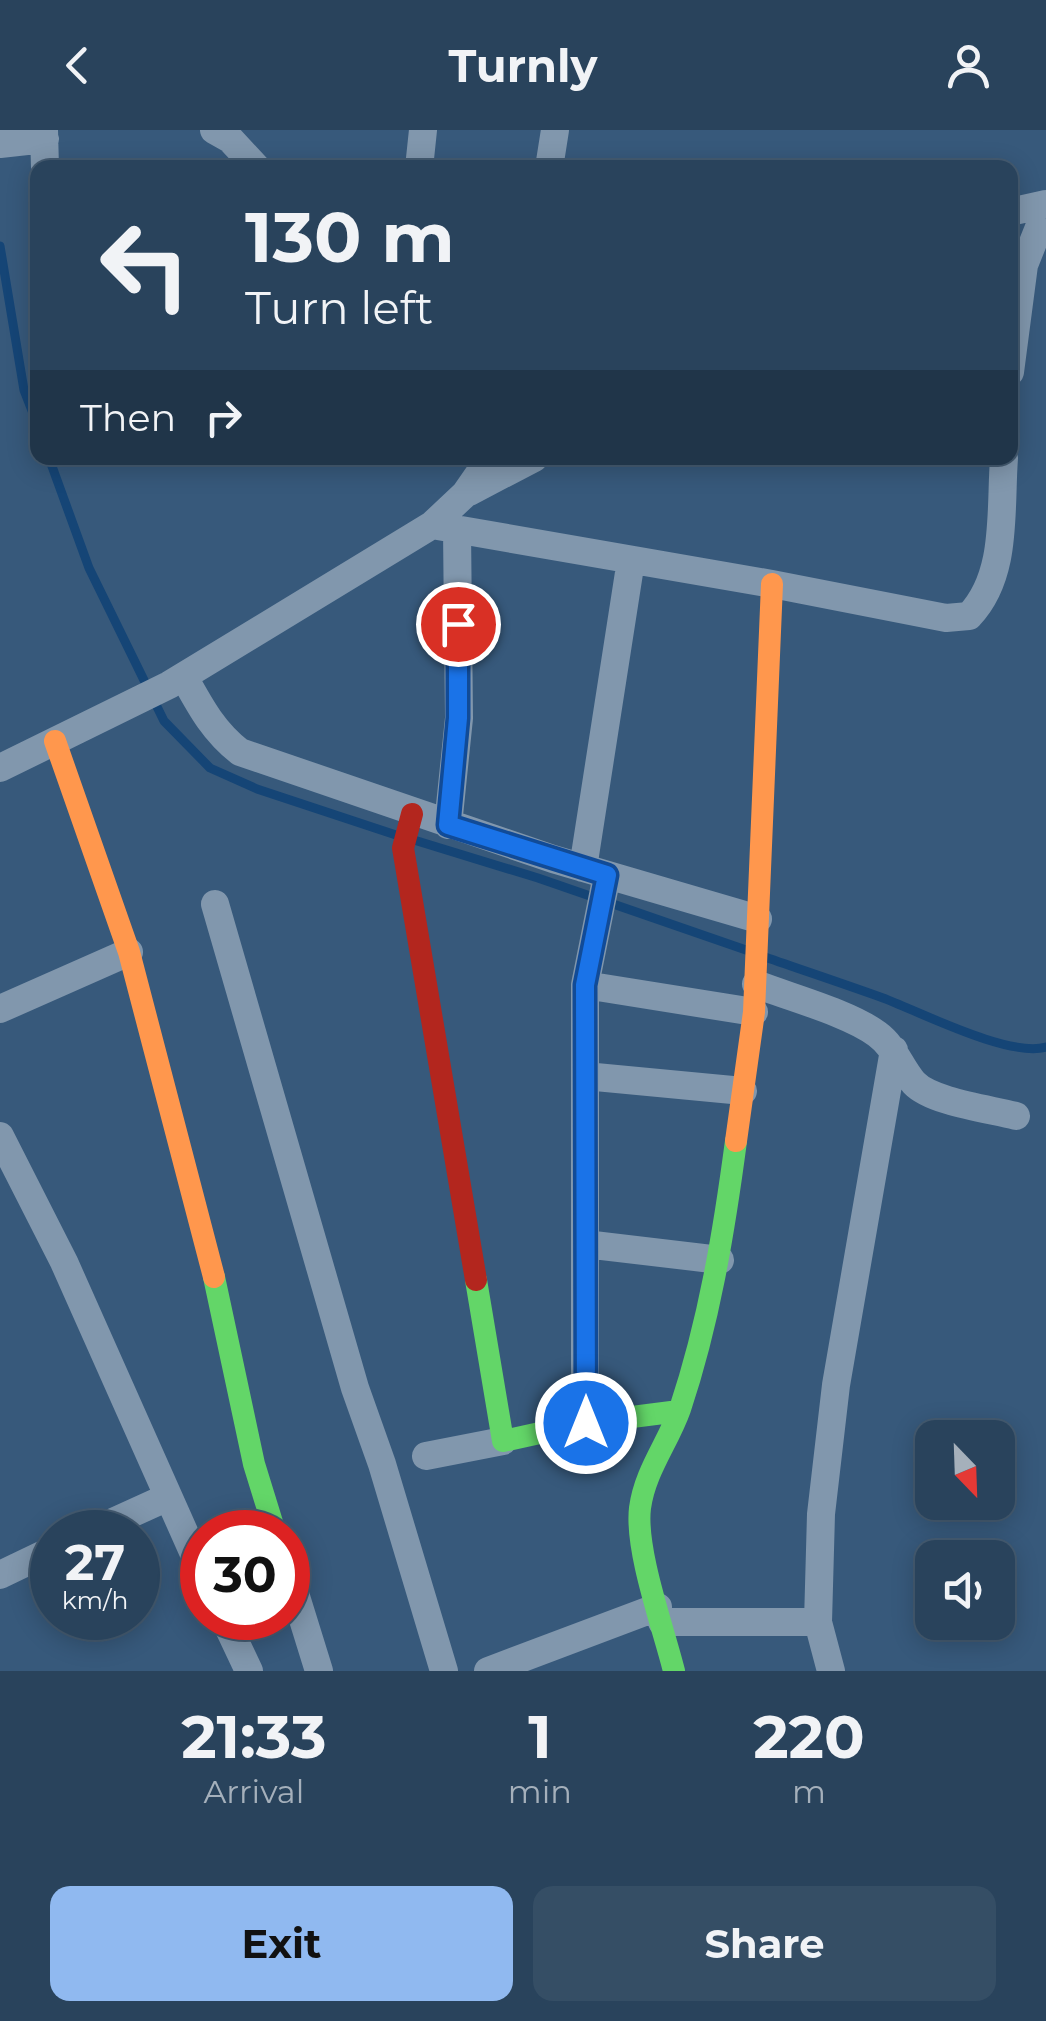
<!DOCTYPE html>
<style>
:root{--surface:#29435c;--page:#354e65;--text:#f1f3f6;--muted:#a5b0bb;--line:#455c72;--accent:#90b9f0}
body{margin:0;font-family:Montserrat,sans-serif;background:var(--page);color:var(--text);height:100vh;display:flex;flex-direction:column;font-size:38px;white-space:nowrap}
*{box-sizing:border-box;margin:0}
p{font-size:32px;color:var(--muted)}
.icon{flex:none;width:55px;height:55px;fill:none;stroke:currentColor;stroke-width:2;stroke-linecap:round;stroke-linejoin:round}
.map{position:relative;height:1541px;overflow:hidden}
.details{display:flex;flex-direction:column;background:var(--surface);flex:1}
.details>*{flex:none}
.banner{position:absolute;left:30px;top:30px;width:988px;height:305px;border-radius:20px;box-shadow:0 5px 25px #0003,0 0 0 2px var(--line);background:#29435c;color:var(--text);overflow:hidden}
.needle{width:65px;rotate:157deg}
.buttons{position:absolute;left:915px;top:1290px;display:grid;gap:20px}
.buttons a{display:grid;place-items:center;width:100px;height:100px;border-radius:20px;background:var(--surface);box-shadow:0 5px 25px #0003,0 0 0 2px var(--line);font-size:50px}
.speed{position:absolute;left:30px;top:1380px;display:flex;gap:20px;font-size:50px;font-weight:700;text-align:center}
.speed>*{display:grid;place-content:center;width:130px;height:130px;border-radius:50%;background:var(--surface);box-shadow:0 5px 25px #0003,0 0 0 2px var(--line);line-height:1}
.speed small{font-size:25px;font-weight:400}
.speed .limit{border:15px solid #d22;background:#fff;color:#111}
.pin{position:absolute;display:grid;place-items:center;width:85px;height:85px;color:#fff;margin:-42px;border:5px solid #fff;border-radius:50%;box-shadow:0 2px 10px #0007}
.me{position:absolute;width:110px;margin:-55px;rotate:0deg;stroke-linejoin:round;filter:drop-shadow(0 0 8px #0008)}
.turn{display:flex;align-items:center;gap:35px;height:210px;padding:0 50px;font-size:45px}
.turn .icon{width:130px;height:130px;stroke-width:2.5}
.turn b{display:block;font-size:70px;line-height:85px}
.then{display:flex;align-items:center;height:95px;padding:0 50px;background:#0003;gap:20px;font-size:38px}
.eta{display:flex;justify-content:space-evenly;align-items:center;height:170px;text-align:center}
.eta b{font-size:60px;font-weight:700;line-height:70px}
.primary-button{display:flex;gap:20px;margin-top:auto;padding:20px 50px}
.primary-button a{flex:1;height:115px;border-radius:20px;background:var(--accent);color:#111;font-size:40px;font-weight:700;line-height:115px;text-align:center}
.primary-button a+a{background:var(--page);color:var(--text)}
header{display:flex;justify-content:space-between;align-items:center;height:130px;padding:0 50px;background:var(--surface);font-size:45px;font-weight:700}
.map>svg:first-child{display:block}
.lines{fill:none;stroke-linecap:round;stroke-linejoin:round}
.stream{stroke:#154576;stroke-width:9}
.street{stroke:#8197ad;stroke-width:28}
.fast{stroke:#63d668;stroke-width:22}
.slow{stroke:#ff974d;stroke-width:22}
.jam{stroke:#b3261e;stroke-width:22}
.route-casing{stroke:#114b97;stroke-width:25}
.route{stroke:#1a73e8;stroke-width:18}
</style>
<header><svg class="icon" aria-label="back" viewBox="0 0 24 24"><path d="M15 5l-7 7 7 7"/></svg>Turnly<svg class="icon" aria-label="person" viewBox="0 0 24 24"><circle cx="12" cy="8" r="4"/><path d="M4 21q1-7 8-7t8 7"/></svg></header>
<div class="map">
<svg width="1046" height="1541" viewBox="0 0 1046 1541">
<rect width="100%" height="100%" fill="#37597b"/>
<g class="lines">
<path class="stream" d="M 0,116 L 24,260 L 38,296
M 49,328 L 89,438 L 164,591 L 210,638 L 257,659 L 399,706
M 414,710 L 538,748 L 746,820
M 765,827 C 805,841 844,854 883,868 C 920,882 1010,928 1046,917"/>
<path class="street" d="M 44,0 L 45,38
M 214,0 L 230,9 L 257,38
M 0,14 L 45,9
M 419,38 L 423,0
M 549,38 L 555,0
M 1010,82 L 1046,74
M 1010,242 L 1024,135 L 1046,80
M 469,362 L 534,328
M 432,395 L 772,454 L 946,488 L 969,486 C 1008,445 1000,381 1004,328
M 184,547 C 200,576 213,601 240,622 L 553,729 L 758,789
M 0,638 L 169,555 L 432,395 L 465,364 L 490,328
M 448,695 L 459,588 L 457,400
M 583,738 L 631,430
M 215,774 L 355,1258 L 382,1334 L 444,1541
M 756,854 C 789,867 849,883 877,904 C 895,917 900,937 914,953 C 932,972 989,979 1016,986
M 585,855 L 754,882
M 0,879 L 129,822
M 585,946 L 743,961
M 0,1006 L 64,1132 L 202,1442
M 585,1114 L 720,1130
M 585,1293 L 585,855 L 607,745
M 426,1326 L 503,1311
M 91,1402 L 168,1367
M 288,1441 L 319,1541
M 0,1445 L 52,1420
M 224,1488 L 249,1541
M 662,1492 L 818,1492
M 488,1541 L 658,1477
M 831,1541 L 818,1492 L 821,1384 L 836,1255 L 894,920"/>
<path class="fast" d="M 214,1147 L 254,1334 L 275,1402
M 476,1150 L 503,1311 L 585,1293 L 679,1281
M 674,1541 C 663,1497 635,1420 640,1378 C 645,1341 668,1313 680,1279 C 709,1192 724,1102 736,1011"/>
<path class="slow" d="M 55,611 L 129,822 L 214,1147
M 736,1011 L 754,882 L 772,454"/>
<path class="jam" d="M 412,684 L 403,718 L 476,1150"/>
</g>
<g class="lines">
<g class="route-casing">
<path id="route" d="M 458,494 L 458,588 L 448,695 L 607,745 L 585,855 L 586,1293"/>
</g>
<use href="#route" class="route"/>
</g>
</svg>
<div class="buttons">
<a><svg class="needle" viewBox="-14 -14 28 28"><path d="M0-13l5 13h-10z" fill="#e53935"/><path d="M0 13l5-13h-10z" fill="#a5b0bb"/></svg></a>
<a><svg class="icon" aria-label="sound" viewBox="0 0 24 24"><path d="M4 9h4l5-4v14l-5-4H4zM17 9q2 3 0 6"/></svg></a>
</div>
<div class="speed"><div>27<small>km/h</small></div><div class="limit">30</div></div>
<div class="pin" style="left:458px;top:494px;background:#d93025"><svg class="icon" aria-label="arrive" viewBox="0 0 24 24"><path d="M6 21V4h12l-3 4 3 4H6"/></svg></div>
<svg class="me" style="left:586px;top:1293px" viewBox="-20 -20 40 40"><circle r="17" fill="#1a73e8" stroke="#fff" stroke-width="3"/><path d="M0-11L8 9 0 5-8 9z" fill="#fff"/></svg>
<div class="banner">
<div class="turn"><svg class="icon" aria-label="left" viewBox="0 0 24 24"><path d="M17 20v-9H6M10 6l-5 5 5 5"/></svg><div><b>130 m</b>Turn left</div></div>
<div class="then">Then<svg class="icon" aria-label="right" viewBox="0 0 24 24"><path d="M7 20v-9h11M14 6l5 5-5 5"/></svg></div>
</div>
</div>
<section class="details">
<div class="eta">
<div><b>21:33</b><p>Arrival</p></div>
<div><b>1</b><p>min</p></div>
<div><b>220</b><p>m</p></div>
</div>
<div class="primary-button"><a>Exit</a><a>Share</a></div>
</section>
